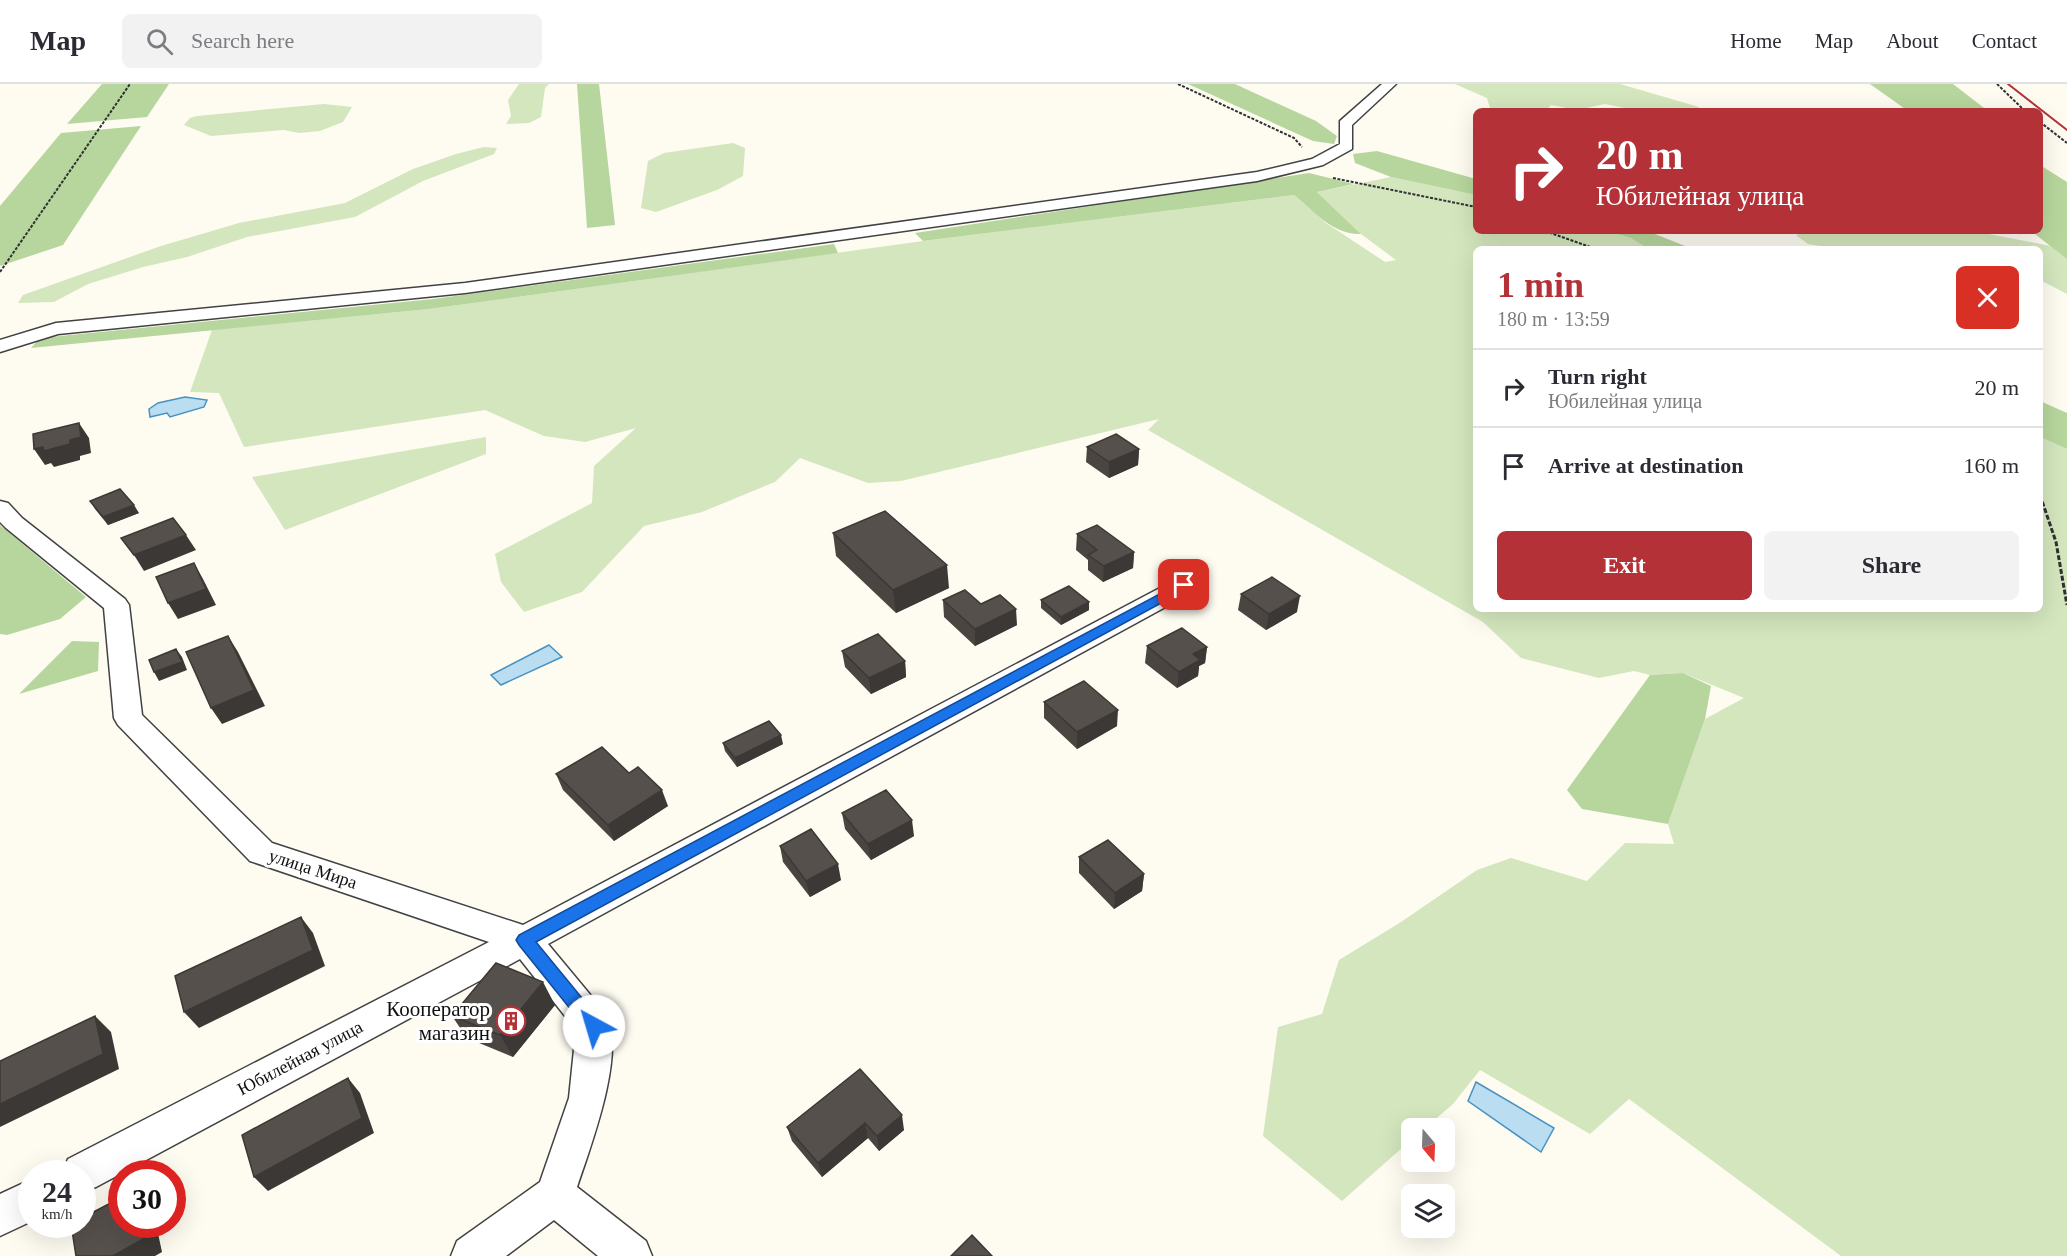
<!DOCTYPE html>
<meta charset="utf-8">
<style>
:root{--surface:#fff;--page:#f2f2f3;--text:#2b2b33;--muted:#7c7c81;--line:#e1e1e2;--accent:#b43138}
body{margin:0;font-family:Georgia,serif;background:var(--page);color:var(--text);height:100vh;display:flex;flex-direction:column;font-size:22px;white-space:nowrap}
*{box-sizing:border-box;margin:0}
p{font-size:20px;color:var(--muted)}
.icon{flex:none;width:33px;height:33px;fill:none;stroke:currentColor;stroke-width:2;stroke-linecap:round;stroke-linejoin:round}
.map{position:relative;flex:1;overflow:hidden}
.drawer{position:absolute;left:1473px;top:162px;width:570px;height:366px;display:flex;flex-direction:column;background:var(--surface);border-radius:9px;box-shadow:0 6px 24px #0002}
.drawer>*{flex:none}
.banner{position:absolute;left:1473px;top:24px;width:570px;height:126px;border-radius:9px;box-shadow:0 6px 24px #0002;background:#b43138;color:#fff;overflow:hidden}
.needle{width:39px;rotate:161deg}
.controls{position:absolute;left:1401px;top:1034px;display:grid;gap:12px}
.controls a{display:grid;place-items:center;width:54px;height:54px;border-radius:9px;background:var(--surface);box-shadow:0 6px 24px #0002;font-size:30px}
.speed{position:absolute;left:18px;top:1076px;display:flex;gap:12px;font-size:30px;font-weight:700;text-align:center}
.speed>*{display:grid;place-content:center;width:78px;height:78px;border-radius:50%;background:var(--surface);box-shadow:0 6px 24px #0002;line-height:1}
.speed small{font-size:15px;font-weight:400}
.speed .limit{border:9px solid #d22;background:#fff;color:#111}
.pin{position:absolute;display:grid;place-items:center;width:51px;height:51px;color:#fff;margin:-26px;border-radius:12px;box-shadow:0 3px 9px #0006}
.me{position:absolute;width:66px;margin:-33px;rotate:321deg;stroke-linejoin:round;filter:drop-shadow(0 0 4px #0008)}
.turn{display:flex;align-items:center;gap:21px;height:126px;padding:0 24px;font-size:27px}
.turn .icon{width:78px;height:78px;stroke-width:2.5}
.turn b{display:block;font-size:42px;line-height:51px}
.round{display:grid;place-items:center;flex:none;width:63px;height:63px;border-radius:9px;background:var(--page)}
.overview{display:flex;align-items:center;justify-content:space-between;height:102px;padding:0 24px}
h1{font-size:36px;font-weight:700;line-height:45px;color:var(--accent)}
.primary-button{display:flex;gap:12px;margin-top:auto;padding:12px 24px}
.primary-button a{flex:1;height:69px;border-radius:9px;background:var(--accent);color:#fff;font-size:24px;font-weight:700;line-height:69px;text-align:center}
.primary-button a+a{background:var(--page);color:var(--text)}
ul{padding:0;list-style:none}
li{display:flex;align-items:center;gap:18px;height:78px;padding:0 24px;border-top:2px solid var(--line)}
li div{flex:1}
li b{display:block;font-size:22px}
li em{font-style:normal}
header{display:flex;align-items:center;gap:36px;box-sizing:border-box;height:84px;padding:0 30px;background:var(--surface);border-bottom:2px solid var(--line)}
header strong{font-size:28px}
nav{display:flex;gap:33px;margin-inline-start:auto;font-size:21px}
.search{width:420px;height:54px;background:var(--page);display:flex;align-items:center;gap:15px;box-sizing:border-box;padding:0 21px;border-radius:9px;color:var(--muted);font-size:22px}
.map>svg:first-child{display:block}
.green{fill:#d3e6bd}
.forest{fill:#b7d69d}
.water{fill:#baddf1;stroke:#4692c3;stroke-width:1.5}
.lines{fill:none;stroke-linecap:round;stroke-linejoin:round}
.street-casing{stroke:#424242;stroke-width:3}
.path-far1{stroke:#313131;stroke-width:2;stroke-dasharray:3 1.5;stroke-linecap:butt}
.path{stroke:#313131;stroke-width:3;stroke-dasharray:5 2;stroke-linecap:butt}
.street{fill:#fff;fill-rule:evenodd}
.rail{stroke:#b43138;stroke-width:2}
.wall{fill:#4a4541}
.shaded-wall{fill:#3c3835}
.building{fill:#56504c;stroke:#3c3835;stroke-width:1.5}
.route{fill:#1a73e8;stroke:#114b97;stroke-width:1.5}
.labels{text-anchor:middle;stroke-width:6;stroke-linejoin:round;paint-order:stroke}
.street-label{font-size:18px;fill:#0f0f0f;stroke:#fff}
.near-poi-label{font-size:21px;fill:#0f0f0f;stroke:#fff;text-anchor:end}
</style>
<header>
<strong>Map</strong>
<div class="search"><svg class="icon" aria-label="search" viewBox="0 0 24 24"><circle cx="10" cy="10" r="6"/><path d="M15 15l6 6"/></svg>Search here</div>
<nav><a>Home</a><a>Map</a><a>About</a><a>Contact</a></nav>
</header>
<div class="map">
<svg width="2067" height="1172" viewBox="0 0 2067 1172">
<rect width="100%" height="100%" fill="#fefbf1"/>
<path class="green" d="M 519,0 L 549,0 L 545,4 L 541,33 L 529,39 L 506,40 L 511,32 L 508,16 Z
M 1455,0 L 1620,0 L 1699,23 L 1700,27 L 1639,27 L 1605,20 L 1577,26 L 1551,21 L 1545,27 L 1490,24 L 1487,14 Z
M 324,20 L 352,23 L 343,38 L 320,47 L 299,49 L 284,46 L 211,52 L 184,41 L 190,34 L 197,32 Z
M 733,59 L 745,64 L 743,92 L 717,106 L 656,128 L 641,124 L 648,77 L 664,69 Z
M 484,63 L 497,64 L 494,70 L 423,97 L 355,133 L 247,153 L 187,173 L 143,183 L 88,200 L 54,218 L 18,219 L 23,211 L 161,162 L 239,139 L 345,119 L 413,85 L 456,70 Z
M 1391,93 L 1476,111 L 1476,147 L 1607,147 L 1631,154 L 1648,165 L 1476,165 L 1476,525 L 2040,525 L 2040,353 L 2067,365 L 2067,1172 L 1841,1172 L 1629,1015 L 1590,1050 L 1480,986 L 1453,1020 L 1425,1044 L 1412,1044 L 1411,1056 L 1342,1117 L 1263,1052 L 1278,943 L 1322,930 L 1339,876 L 1401,838 L 1477,786 L 1511,774 L 1587,797 L 1625,759 L 1674,760 L 1668,740 L 1705,635 L 1744,614 L 1683,589 L 1650,591 L 1634,587 L 1599,594 L 1521,574 L 1483,538 L 1148,346 L 1159,335 L 901,397 L 868,399 L 800,374 L 775,398 L 702,428 L 644,442 L 582,508 L 524,528 L 501,498 L 495,470 L 592,419 L 594,382 L 636,344 L 585,358 L 544,352 L 485,326 L 244,363 L 219,309 L 190,308 L 212,246 L 429,225 L 923,157 L 1294,111 L 1326,139 L 1385,178 L 1396,176 L 1361,150 L 1317,108 Z
M 1798,147 L 1973,147 L 2051,162 L 2067,175 L 2067,210 L 2040,196 L 2040,165 L 1840,165 L 1808,160 L 1797,152 Z
M 486,353 L 486,370 L 285,446 L 252,393 Z"/>
<path class="forest" d="M 102,0 L 169,0 L 147,33 L 67,40 Z
M 577,0 L 599,0 L 615,141 L 587,144 Z
M 1188,0 L 1235,0 L 1316,37 L 1337,52 L 1334,60 L 1313,57 Z
M 1870,0 L 1953,0 L 1988,27 L 1908,27 Z
M 141,42 L 63,161 L 0,182 L 0,122 L 61,49 Z
M 1377,67 L 1476,95 L 1476,111 L 1391,93 L 1355,79 L 1353,70 Z
M 2040,81 L 2067,98 L 2067,175 L 2031,147 L 2040,147 Z
M 1309,89 L 1354,100 L 1317,108 L 1361,150 C 1333,151 1315,128 1294,111 L 923,157 L 915,149 Z
M 1607,147 L 1647,147 L 1693,165 L 1648,165 L 1631,154 Z
M 834,160 L 838,169 L 429,225 L 31,264 L 40,254 L 433,215 Z
M 2040,317 L 2067,329 L 2067,365 L 2040,353 Z
M 0,441 L 86,513 L 60,535 L 7,551 L 0,550 Z
M 72,557 L 99,558 L 98,587 L 19,610 Z
M 1683,589 L 1711,602 L 1705,635 L 1668,740 L 1582,725 L 1567,706 L 1650,591 Z"/>
<path class="water" d="M 185,313 L 207,316 L 204,323 L 170,333 L 167,329 L 150,333 L 149,325 L 158,319 Z
M 549,561 L 562,573 L 501,601 L 491,591 Z
M 1476,998 L 1554,1044 L 1541,1068 L 1468,1017 Z"/>
<g class="lines">
<g class="street-casing">
<path id="street" d="M 1382,0 L 1396,0 L 1352,41 L 1352,65 L 1323,81 L 1257,97 L 465,209 L 58,250 L 0,268 L 0,256 L 56,239 L 465,199 L 1257,88 L 1312,75 L 1340,60 L 1340,37 Z
M 0,417 L 8,419 L 22,434 L 125,515 L 129,521 L 142,631 L 272,759 L 523,841 L 1175,496 L 1184,494 L 1193,496 L 1196,502 L 1193,508 L 548,860 L 607,931 C 625,972 591,1061 577,1103 L 646,1157 L 652,1172 L 598,1172 L 554,1136 L 506,1172 L 451,1172 L 457,1157 L 540,1098 L 569,1014 L 576,946 L 520,875 L 96,1103 L 82,1108 L 82,1089 L 62,1089 L 68,1075 L 489,858 L 250,777 L 118,641 L 114,634 L 104,524 L 6,444 L 0,438 Z
M 32,1095 L 32,1137 L 0,1152 L 0,1110 Z"/>
</g>
<path class="path-far1" d="M 1178,0 L 1294,54 L 1302,63
M 1997,0 L 2025,27
M 2040,38 L 2067,59
M 1333,94 L 1476,123
M 1545,147 L 1596,165
M 0,188 L 130,0"/>
<path class="path" d="M 2040,411 L 2056,458 L 2067,521"/>
<use href="#street" class="street"/>
<path class="rail" d="M 2008,0 L 2067,46"/>
</g>
<path class="wall" d="M 1087,363 L 1139,365 L 1138,381 L 1109,394 L 1086,378 Z
M 90,417 L 139,429 L 108,441 L 95,425 Z
M 833,449 L 949,504 L 896,529 L 836,472 Z
M 1077,450 L 1134,468 L 1133,484 L 1103,498 L 1088,486 L 1088,476 L 1076,466 Z
M 1241,510 L 1297,528 L 1266,546 L 1238,526 Z
M 943,516 L 981,520 L 1017,541 L 975,562 L 944,533 Z
M 1041,516 L 1089,526 L 1061,541 L 1041,524 Z
M 1147,562 L 1207,563 L 1205,579 L 1199,582 L 1198,592 L 1177,604 L 1145,579 Z
M 842,567 L 905,577 L 906,593 L 871,610 L 845,583 Z
M 1044,618 L 1117,642 L 1077,665 L 1044,634 Z
M 723,659 L 783,660 L 737,683 L 725,667 Z
M 629,689 L 668,722 L 614,757 L 563,706 L 556,690 Z
M 842,729 L 914,752 L 871,776 L 845,745 Z
M 780,762 L 841,796 L 810,813 L 783,778 Z
M 1079,773 L 1144,790 L 1142,807 L 1114,825 L 1079,789 Z
M 555,921 L 513,973 L 467,954 L 452,932 Z
M 860,985 L 904,1046 L 879,1067 L 868,1054 L 822,1093 L 792,1057 L 787,1043 Z"/>
<path class="shaded-wall" d="M 79,339 L 89,354 L 91,369 L 80,372 L 80,376 L 54,383 L 51,379 L 45,381 L 34,365 L 70,356 Z
M 1139,365 L 1138,381 L 1109,394 L 1109,378 Z
M 134,421 L 139,429 L 108,441 L 103,433 Z
M 186,451 L 196,466 L 144,487 L 134,471 Z
M 1134,468 L 1133,484 L 1103,498 L 1104,482 Z
M 194,479 L 203,495 L 216,521 L 178,535 L 168,519 Z
M 947,481 L 949,504 L 896,529 L 893,506 Z
M 1300,512 L 1297,528 L 1266,546 L 1269,530 Z
M 1089,518 L 1089,526 L 1061,541 L 1061,533 Z
M 1016,525 L 1017,541 L 975,562 L 975,545 Z
M 228,552 L 238,568 L 265,622 L 222,640 L 211,624 Z
M 1207,563 L 1205,579 L 1199,582 L 1198,592 L 1177,604 L 1179,588 L 1193,570 Z
M 176,565 L 182,573 L 187,586 L 159,597 L 154,588 Z
M 905,577 L 906,593 L 871,610 L 869,594 Z
M 1118,626 L 1117,642 L 1077,665 L 1077,648 Z
M 781,651 L 783,660 L 737,683 L 735,674 Z
M 662,706 L 668,722 L 614,757 L 608,741 Z
M 912,736 L 914,752 L 871,776 L 868,760 Z
M 838,780 L 841,796 L 810,813 L 806,797 Z
M 1144,790 L 1142,807 L 1114,825 L 1115,809 Z
M 301,833 L 313,849 L 325,882 L 199,944 L 184,928 Z
M 543,898 L 555,921 L 513,973 L 500,951 Z
M 95,932 L 111,948 L 119,985 L 0,1043 L 0,1020 Z
M 348,994 L 360,1009 L 374,1049 L 268,1107 L 254,1093 Z
M 902,1031 L 904,1046 L 879,1067 L 877,1052 Z
M 865,1039 L 868,1054 L 822,1093 L 818,1079 Z
M 142,1140 L 156,1140 L 162,1168 L 155,1172 L 113,1172 Z"/>
<path class="building" d="M 79,339 L 81,353 L 70,356 L 70,360 L 44,367 L 43,363 L 34,365 L 33,350 Z
M 1116,350 L 1139,365 L 1109,378 L 1087,363 Z
M 120,405 L 134,421 L 103,433 L 90,417 Z
M 885,427 L 947,481 L 893,506 L 833,449 Z
M 173,434 L 186,451 L 134,471 L 121,454 Z
M 1097,441 L 1134,468 L 1104,482 L 1088,471 L 1097,466 L 1077,450 Z
M 194,479 L 206,505 L 168,519 L 156,493 Z
M 1272,493 L 1300,512 L 1269,530 L 1241,510 Z
M 1069,502 L 1089,518 L 1061,533 L 1041,516 Z
M 965,506 L 981,520 L 1000,511 L 1016,525 L 975,545 L 943,516 Z
M 1182,544 L 1207,563 L 1193,570 L 1200,576 L 1179,588 L 1147,562 Z
M 878,550 L 905,577 L 869,594 L 842,567 Z
M 228,552 L 254,606 L 211,624 L 186,568 Z
M 176,565 L 182,578 L 154,588 L 149,576 Z
M 1084,597 L 1118,626 L 1077,648 L 1044,618 Z
M 769,637 L 781,651 L 735,674 L 723,659 Z
M 602,663 L 629,689 L 638,683 L 662,706 L 608,741 L 556,690 Z
M 886,706 L 912,736 L 868,760 L 842,729 Z
M 811,745 L 838,780 L 806,797 L 780,762 Z
M 1108,756 L 1144,790 L 1115,809 L 1079,773 Z
M 301,833 L 313,866 L 184,928 L 175,892 Z
M 496,879 L 543,898 L 500,951 L 452,932 Z
M 95,932 L 103,970 L 0,1020 L 0,977 Z
M 860,985 L 902,1031 L 877,1052 L 865,1039 L 818,1079 L 787,1043 Z
M 348,994 L 362,1034 L 254,1093 L 242,1051 Z
M 122,1113 L 122,1140 L 142,1140 L 145,1154 L 113,1172 L 76,1172 L 71,1140 L 82,1140 L 82,1134 Z
M 972,1151 L 992,1172 L 951,1172 Z"/>
<path class="route" d="M 1184,497 L 1191,501 L 1189,504 L 536,858 L 600,936 L 603,942 L 600,947 L 594,950 L 588,947 L 519,861 L 516,856 L 519,851 Z"/>
<defs>
<g id="building-ring" transform="scale(1.5)"><circle r="9.5" fill="#fff" stroke="#b43138" stroke-width="1.5"/><path d="M-4-6H4V6H1V3H-1V6H-4ZM-2.5-4.3h1.7v1.8h-1.7ZM.8-4.3h1.7v1.8H.8ZM-2.5-1h1.7V.8h-1.7ZM.8-1h1.7V.8H.8Z" fill="#b43138"/></g>
</defs>
<g fill-rule="evenodd">
<use href="#building-ring" x="511" y="937"/>
</g>
<g class="labels">
<g class="street-label">
<text transform="translate(313 785) rotate(18)" y="6">улица Мира</text>
<text transform="translate(300 974) rotate(-28)" y="6">Юбилейная улица</text>
</g>
<g class="near-poi-label">
<text x="490" y="932">Кооператор<tspan x="490" dy="24">магазин</tspan></text>
</g>
</g>
</svg>
<div class="controls">
<a><svg class="needle" viewBox="-14 -14 28 28"><path d="M0-13l5 13h-10z" fill="#e53935"/><path d="M0 13l5-13h-10z" fill="#7c7c81"/></svg></a>
<a><svg class="icon" aria-label="layers" viewBox="0 0 24 24"><path d="M12 4l9 5-9 5-9-5zM3 14l9 5 9-5"/></svg></a>
</div>
<div class="speed"><div>24<small>km/h</small></div><div class="limit">30</div></div>
<div class="pin" style="left:1184px;top:501px;background:#d93025"><svg class="icon" aria-label="arrive" viewBox="0 0 24 24"><path d="M6 21V4h12l-3 4 3 4H6"/></svg></div>
<svg class="me" style="left:594px;top:942px" viewBox="-20 -20 40 40"><circle r="19" fill="#fff"/><path d="M0-13L10 11 0 6-10 11z" fill="#1a73e8"/></svg>
<div class="banner">
<div class="turn"><svg class="icon" aria-label="right" viewBox="0 0 24 24"><path d="M7 20v-9h11M14 6l5 5-5 5"/></svg><div><b>20 m</b>Юбилейная улица</div></div>
</div>
<section class="drawer">
<div class="overview"><div><h1>1 min</h1><p>180 m · 13:59</p></div><a class="round" style="background:#d93025;color:#fff"><svg class="icon" aria-label="close" viewBox="0 0 24 24"><path d="M6 6l12 12M18 6L6 18"/></svg></a></div>
<ul>
<li><svg class="icon" aria-label="right" viewBox="0 0 24 24"><path d="M7 20v-9h11M14 6l5 5-5 5"/></svg><div><b>Turn right</b><p>Юбилейная улица</p></div><em>20 m</em></li>
<li><svg class="icon" aria-label="arrive" viewBox="0 0 24 24"><path d="M6 21V4h12l-3 4 3 4H6"/></svg><div><b>Arrive at destination</b></div><em>160 m</em></li>
</ul>
<div class="primary-button"><a>Exit</a><a>Share</a></div>
</section>
</div>
